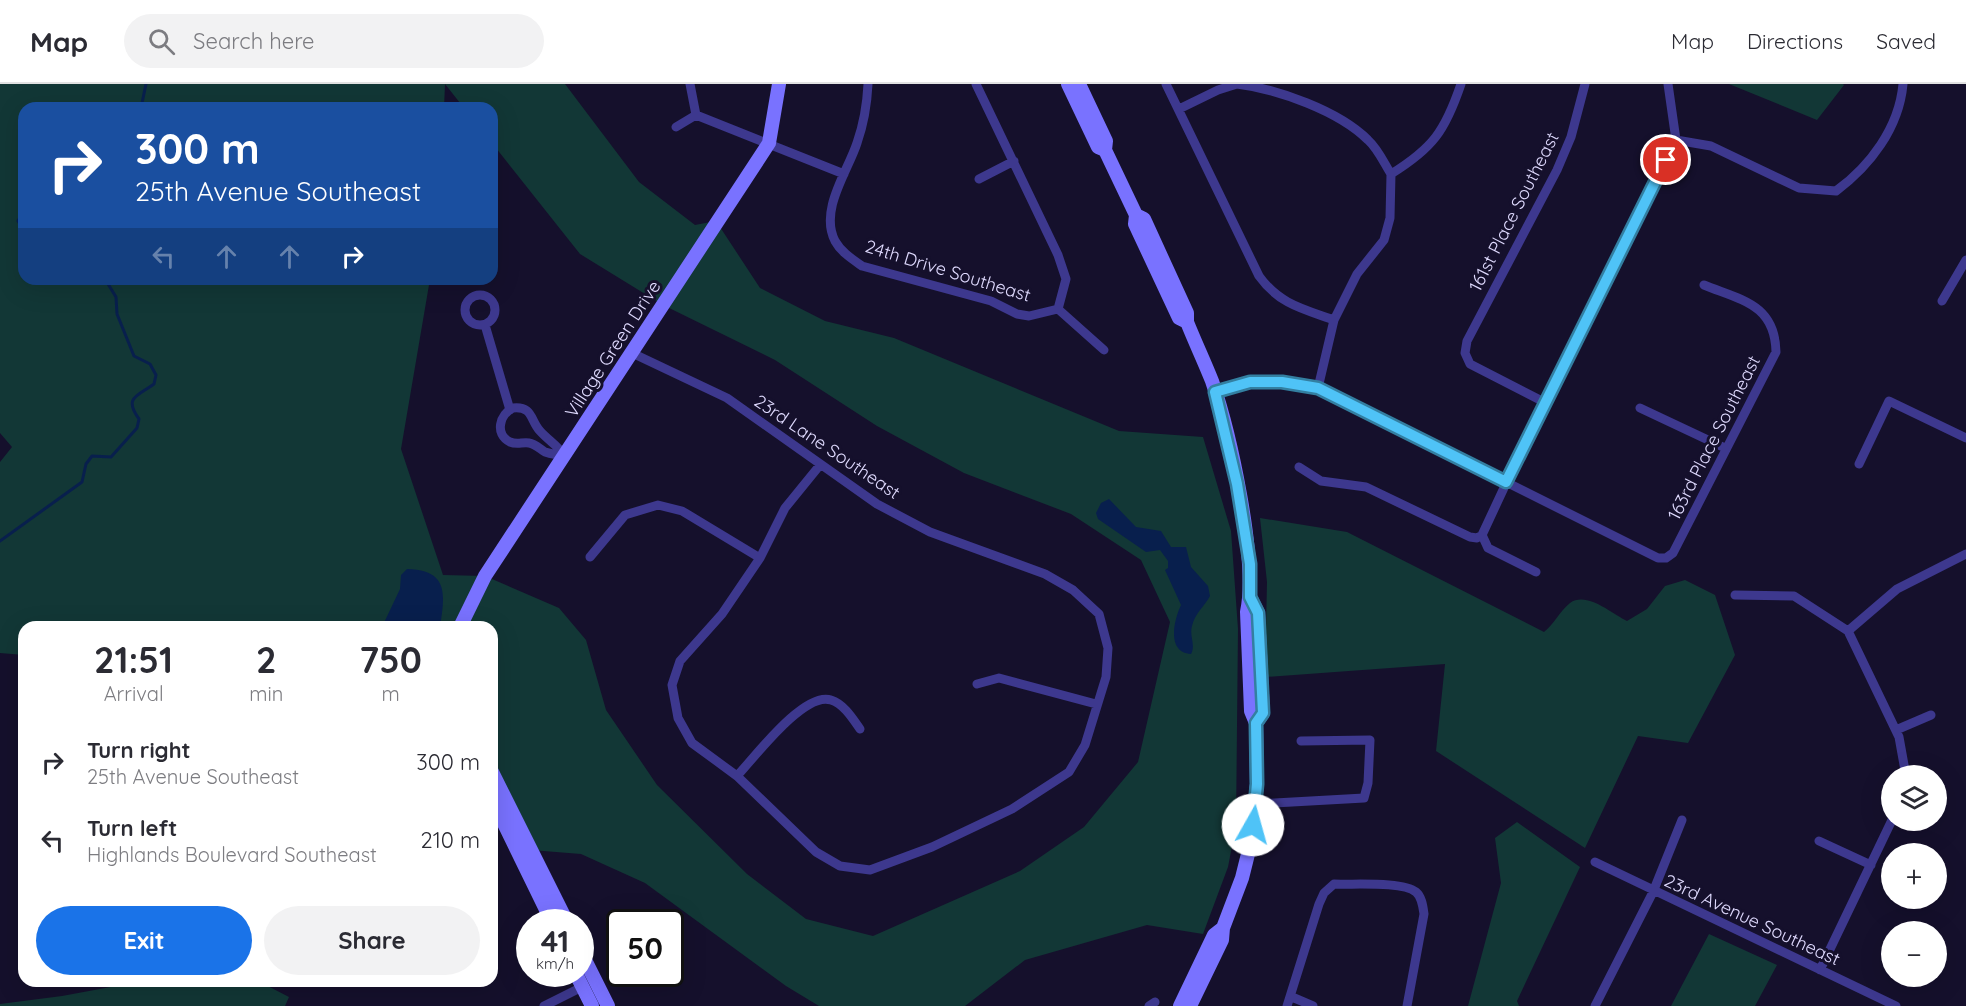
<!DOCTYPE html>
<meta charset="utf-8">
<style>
:root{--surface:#fff;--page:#f2f2f3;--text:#2b2b33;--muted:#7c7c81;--line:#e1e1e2;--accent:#1a73e8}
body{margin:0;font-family:Quicksand,sans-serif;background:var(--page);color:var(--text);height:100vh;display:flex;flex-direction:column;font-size:22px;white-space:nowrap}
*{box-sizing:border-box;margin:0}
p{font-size:20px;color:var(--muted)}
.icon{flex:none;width:33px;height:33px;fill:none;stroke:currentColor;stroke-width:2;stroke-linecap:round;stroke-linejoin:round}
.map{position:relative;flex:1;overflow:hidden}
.sheet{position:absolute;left:18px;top:537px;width:480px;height:366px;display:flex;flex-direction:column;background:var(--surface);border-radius:18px;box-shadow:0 6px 24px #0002}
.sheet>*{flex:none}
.top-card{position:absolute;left:18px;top:18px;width:480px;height:183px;border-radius:18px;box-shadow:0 6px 24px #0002;background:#1a4fa0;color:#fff;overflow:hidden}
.tools{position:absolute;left:1881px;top:681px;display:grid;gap:12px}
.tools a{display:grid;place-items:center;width:66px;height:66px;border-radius:50%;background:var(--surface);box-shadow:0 6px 24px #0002;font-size:30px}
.speed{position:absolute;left:516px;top:825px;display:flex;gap:12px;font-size:30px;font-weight:700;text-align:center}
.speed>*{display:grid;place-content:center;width:78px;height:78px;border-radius:50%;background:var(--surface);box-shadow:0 6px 24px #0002;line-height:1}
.speed small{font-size:15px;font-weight:400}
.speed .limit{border:3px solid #111;border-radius:9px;background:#fff;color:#111}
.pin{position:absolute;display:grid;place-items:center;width:51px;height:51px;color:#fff;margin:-26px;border:3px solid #fff;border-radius:50%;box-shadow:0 2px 6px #0007}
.me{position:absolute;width:66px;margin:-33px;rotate:7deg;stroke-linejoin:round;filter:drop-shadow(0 0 4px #0008)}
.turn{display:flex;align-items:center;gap:21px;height:126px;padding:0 18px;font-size:27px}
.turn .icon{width:78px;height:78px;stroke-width:2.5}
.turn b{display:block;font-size:42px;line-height:51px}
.lanes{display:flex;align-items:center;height:57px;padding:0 18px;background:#0003;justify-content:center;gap:30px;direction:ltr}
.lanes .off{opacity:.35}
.eta{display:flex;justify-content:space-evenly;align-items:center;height:102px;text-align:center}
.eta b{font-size:36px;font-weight:700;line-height:42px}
.cta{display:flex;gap:12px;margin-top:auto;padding:12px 18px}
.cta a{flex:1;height:69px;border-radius:36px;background:var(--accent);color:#fff;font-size:24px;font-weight:700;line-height:69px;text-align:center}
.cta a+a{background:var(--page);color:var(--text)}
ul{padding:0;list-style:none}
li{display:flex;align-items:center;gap:18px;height:78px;padding:0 18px}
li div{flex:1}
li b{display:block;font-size:22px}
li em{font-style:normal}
header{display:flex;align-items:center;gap:36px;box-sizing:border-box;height:84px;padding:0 30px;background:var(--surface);border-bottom:2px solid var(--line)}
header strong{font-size:28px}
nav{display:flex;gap:33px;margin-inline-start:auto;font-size:21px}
.search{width:420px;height:54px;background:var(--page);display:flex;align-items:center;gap:15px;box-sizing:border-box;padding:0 21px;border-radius:33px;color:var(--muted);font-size:22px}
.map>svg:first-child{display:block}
.green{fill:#123736}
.water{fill:#081f4d}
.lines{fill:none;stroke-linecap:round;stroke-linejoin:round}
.stream{stroke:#081f4d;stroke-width:3}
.street{stroke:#3d388e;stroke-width:9}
.secondary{stroke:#7972ff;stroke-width:14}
.route-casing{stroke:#337fa1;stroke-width:15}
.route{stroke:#4fc3f7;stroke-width:10}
.labels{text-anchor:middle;stroke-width:6;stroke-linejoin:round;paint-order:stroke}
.street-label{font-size:18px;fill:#e0dbff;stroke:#15102c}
</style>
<header>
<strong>Map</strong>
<div class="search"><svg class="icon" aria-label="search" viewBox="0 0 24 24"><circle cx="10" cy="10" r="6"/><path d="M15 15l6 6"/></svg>Search here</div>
<nav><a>Map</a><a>Directions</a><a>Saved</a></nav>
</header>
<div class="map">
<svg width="1966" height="922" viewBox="0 0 1966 922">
<rect width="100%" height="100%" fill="#15102c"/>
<path class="green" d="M 0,0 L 445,0 L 444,24 L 24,24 L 24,195 L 430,195 L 401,365 L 443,491 L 485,492 L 559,524 L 586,556 L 606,626 L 657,701 L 747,790 L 806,835 L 873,852 L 1020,787 L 1084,743 L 1138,678 L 1170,538 L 1141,476 L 1071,430 L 964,389 L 877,342 L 775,276 L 663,221 L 580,170 L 492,59 L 492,24 L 464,24 L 445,0 L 565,0 L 639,98 L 695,141 L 716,137 L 760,204 L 825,237 L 894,254 L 1119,347 L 1203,353 L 1231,447 L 1238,545 L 1236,741 L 1228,783 L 1203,850 L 1147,841 L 1025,876 L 965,922 L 819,922 L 786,902 L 645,799 L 581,770 L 531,766 L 492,688 L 492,543 L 24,543 L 24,571 L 0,569 L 0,378 L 12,363 L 0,349 Z
M 1729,0 L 1843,0 L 1844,1 L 1817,36 Z
M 1260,434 L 1347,448 L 1544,548 C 1554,540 1560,527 1570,519 C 1587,507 1612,530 1627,537 L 1647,525 L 1665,502 L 1685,496 L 1715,511 L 1735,571 L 1688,659 L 1638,652 L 1585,764 L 1436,667 L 1445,580 L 1265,593 L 1267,498 Z
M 1517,738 L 1580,783 L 1517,917 L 1519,922 L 1468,922 L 1501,799 L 1495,754 Z
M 1709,850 L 1777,881 L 1755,922 L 1671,922 Z
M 143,897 L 258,897 L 289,913 L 285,922 L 0,922 L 0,920 L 62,912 Z"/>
<path class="water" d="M 1109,415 L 1136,443 L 1161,447 L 1171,463 L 1186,463 L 1191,483 L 1208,502 L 1210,512 C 1204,523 1195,529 1192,542 C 1189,552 1196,561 1191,570 C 1166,568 1174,536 1181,521 L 1165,486 L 1168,484 L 1168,477 L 1160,466 L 1146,468 L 1098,435 L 1096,429 L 1101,419 Z
M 407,485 C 449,486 445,510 440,543 L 382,543 L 400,505 L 401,491 Z"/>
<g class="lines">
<path class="stream" d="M 141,24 L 146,0
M 24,126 L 18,137 L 24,146
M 0,457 L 82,398 L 86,380 L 92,372 L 111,373 L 137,344 L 139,335 C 123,313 138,312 154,300 L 156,291 L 150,280 L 134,272 L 117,230 L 116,213 L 105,195"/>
<path class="street" d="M 690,0 L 696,31 L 844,90
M 868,0 C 867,21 864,39 857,59 C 848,87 819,126 835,157 C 841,168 852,175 862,182 L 991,217 L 1017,230 L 1029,232 L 1058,225
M 976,0 L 1058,171 L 1066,195 L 1058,225
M 1166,0 L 1259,192 C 1279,220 1303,225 1334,236
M 1237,0 C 1278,5 1339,27 1368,56 C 1378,65 1384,79 1391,90
M 1179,25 L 1218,6 L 1237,0
M 676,43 L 696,31
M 1676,56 L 1711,62 L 1799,104 L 1836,107 C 1870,82 1899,44 1903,0
M 1391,90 C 1433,64 1445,47 1461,0
M 979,95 L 1014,77
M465 226a15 15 0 1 1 30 0a15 15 0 1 1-30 0Z
M 1942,217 L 1966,176
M 1058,225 L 1104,266
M 485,241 L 510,326
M 632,269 L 727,314 L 877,420 L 930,448 L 1045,490 L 1073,506 L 1099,530 L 1108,564 L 1106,593 L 1085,661 L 1069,688 L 1012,725 L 932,763 L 870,786 L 840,782 L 816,768 L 737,692 L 692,659 L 678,634 L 672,601 L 680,577 L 722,530 L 760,474 L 785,424 L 820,381
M 1318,304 L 1334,236 L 1357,190 L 1384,156 L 1390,134 L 1391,90
M 1215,308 C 1258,295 1274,297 1318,304 L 1658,474 L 1666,474 L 1673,469 L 1776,268 C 1775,220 1741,216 1704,201
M 1544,318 L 1470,280 L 1465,269 L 1467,257 L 1557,86 L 1571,53 L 1585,0
M 513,324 C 533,322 530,336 540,347 C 548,356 557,361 564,371 C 558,371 551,370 545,368 C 540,365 535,360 529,359 C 522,358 517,361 510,358 C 494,350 500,330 513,324 Z
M 1640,324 L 1725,364
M 1859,380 L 1889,317 L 1966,354
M 1299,383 L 1321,397 L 1366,403 L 1470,453 L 1477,454 L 1482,451 L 1544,318 L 1676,56 L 1668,0
M 1482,451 L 1488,464 L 1536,488
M 590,473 L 625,431 L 658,421 L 682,427 L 760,474
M 1735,511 L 1794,512 L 1848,547
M 977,600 L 999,594 L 1096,620
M 1896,646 L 1931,631
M 737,692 C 754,674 804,607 831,616 C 844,620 853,635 860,645
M 1906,692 L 1899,653 L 1848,547 L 1897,505 L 1966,470
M 1256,720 L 1364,714 L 1368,699 L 1370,656 L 1301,657
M 1819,757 L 1871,781
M 1595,778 L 1896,922
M 1820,886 L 1892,736
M 1292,913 L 1313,922
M 544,922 L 582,903
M 1149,922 L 1155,918
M 1287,922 L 1319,820 L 1324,809 L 1334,800 C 1352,801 1403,797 1416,808 C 1422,813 1423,823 1424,830 L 1407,922
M 1595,922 L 1653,808 L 1682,736"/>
<path class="secondary" d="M 1068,0 L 1098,63 L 1105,66
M 1079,0 L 1106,57 L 1105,66 L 1136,131 L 1135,140 L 1179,234 L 1187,238
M 1136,131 L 1144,135 L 1187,229 L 1187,238 C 1195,258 1204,277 1212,297 C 1230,349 1258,476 1247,528 L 1251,627 L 1256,639 L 1257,700 L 1250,762 L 1242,794 L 1223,844 L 1222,856 L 1190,922
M 1250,513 L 1258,529 L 1263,629 L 1256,639
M 460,543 L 485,492 L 769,59 L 779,0
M 492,688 L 567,838
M 492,715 L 552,838
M 580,866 L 608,922
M 576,890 L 592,922
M 1180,922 L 1214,851 L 1223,844"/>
</g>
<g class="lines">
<g class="route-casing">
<path id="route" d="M 1253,741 L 1257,700 L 1256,639 L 1263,629 L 1258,529 L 1250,513 L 1250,480 L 1237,400 L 1215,308 L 1250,298 L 1282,298 L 1318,304 L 1506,398 L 1666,76"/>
</g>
<use href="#route" class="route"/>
</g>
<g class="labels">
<g class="street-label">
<text transform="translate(1514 128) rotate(-63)" y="6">161st Place Southeast</text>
<text transform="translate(948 187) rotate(17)" y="6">24th Drive Southeast</text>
<text transform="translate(613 265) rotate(-57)" y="6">Village Green Drive</text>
<text transform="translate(1714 354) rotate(-63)" y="6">163rd Place Southeast</text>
<text transform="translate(827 363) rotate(34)" y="6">23rd Lane Southeast</text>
<text transform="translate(1752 836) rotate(25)" y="6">23rd Avenue Southeast</text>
</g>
</g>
</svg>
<div class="tools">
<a><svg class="icon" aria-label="layers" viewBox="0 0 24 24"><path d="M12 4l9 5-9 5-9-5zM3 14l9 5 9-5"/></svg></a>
<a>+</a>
<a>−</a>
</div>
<div class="speed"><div>41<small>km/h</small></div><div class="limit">50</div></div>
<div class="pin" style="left:1666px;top:76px;background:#d93025"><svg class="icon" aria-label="arrive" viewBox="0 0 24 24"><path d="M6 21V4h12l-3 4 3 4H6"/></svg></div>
<svg class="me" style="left:1253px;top:741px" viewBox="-20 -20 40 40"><circle r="19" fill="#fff"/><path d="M0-13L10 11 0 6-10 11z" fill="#4fc3f7"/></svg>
<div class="top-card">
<div class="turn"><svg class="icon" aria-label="right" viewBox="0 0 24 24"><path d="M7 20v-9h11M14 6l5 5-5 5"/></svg><div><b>300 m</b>25th Avenue Southeast</div></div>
<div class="lanes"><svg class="icon off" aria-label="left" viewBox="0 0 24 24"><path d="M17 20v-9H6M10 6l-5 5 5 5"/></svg><svg class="icon off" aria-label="ahead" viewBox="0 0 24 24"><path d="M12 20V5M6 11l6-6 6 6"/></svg><svg class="icon off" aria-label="ahead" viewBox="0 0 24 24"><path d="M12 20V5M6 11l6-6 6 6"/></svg><svg class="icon" aria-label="right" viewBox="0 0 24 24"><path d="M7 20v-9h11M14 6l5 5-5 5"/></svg></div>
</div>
<section class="sheet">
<div class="eta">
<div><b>21:51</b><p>Arrival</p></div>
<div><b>2</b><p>min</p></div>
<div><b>750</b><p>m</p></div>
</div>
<ul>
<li><svg class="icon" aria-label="right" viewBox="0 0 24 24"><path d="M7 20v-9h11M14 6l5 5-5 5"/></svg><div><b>Turn right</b><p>25th Avenue Southeast</p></div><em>300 m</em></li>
<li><svg class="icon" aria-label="left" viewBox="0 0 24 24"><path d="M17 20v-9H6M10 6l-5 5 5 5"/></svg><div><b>Turn left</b><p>Highlands Boulevard Southeast</p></div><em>210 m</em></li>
</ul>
<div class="cta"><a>Exit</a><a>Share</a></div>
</section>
</div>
